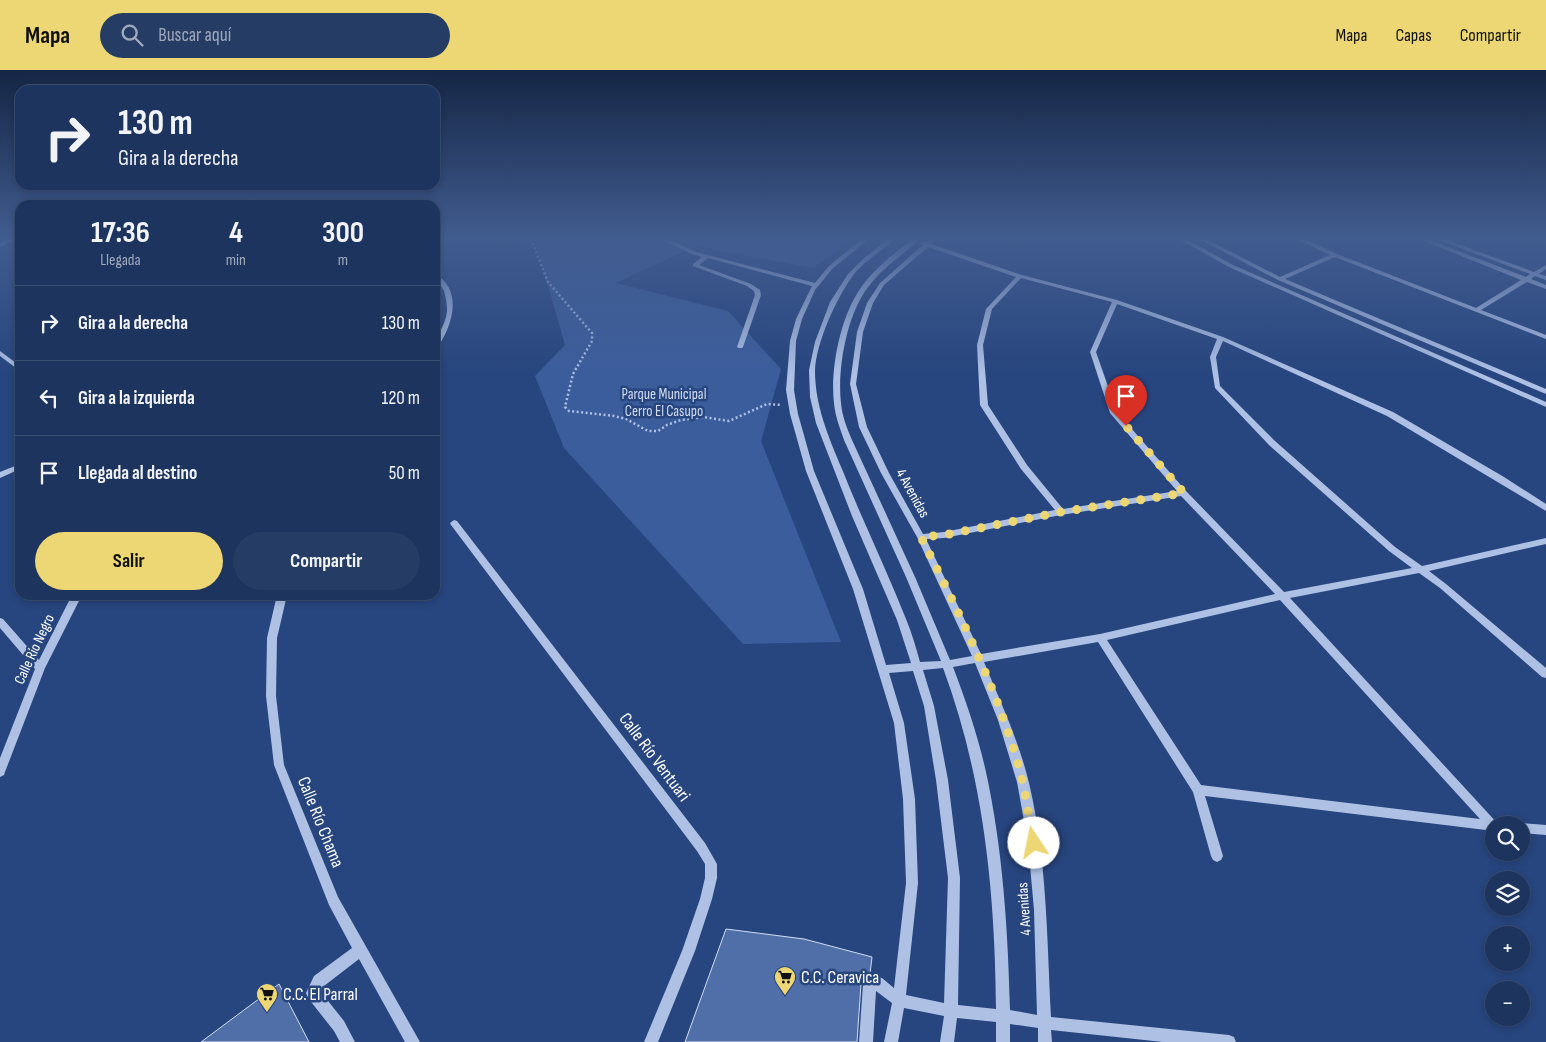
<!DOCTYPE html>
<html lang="es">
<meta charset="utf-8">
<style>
:root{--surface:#1d345e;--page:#253c64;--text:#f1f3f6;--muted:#a0aabc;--line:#3b4f73;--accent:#edd674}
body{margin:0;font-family:"Sofia Sans Condensed",sans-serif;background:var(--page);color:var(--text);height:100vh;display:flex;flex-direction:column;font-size:19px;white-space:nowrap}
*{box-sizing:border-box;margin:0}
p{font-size:16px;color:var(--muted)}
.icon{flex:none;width:28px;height:28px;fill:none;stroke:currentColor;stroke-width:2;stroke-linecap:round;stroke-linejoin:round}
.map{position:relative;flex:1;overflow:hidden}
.details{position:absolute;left:15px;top:130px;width:425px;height:400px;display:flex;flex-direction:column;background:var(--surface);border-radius:15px;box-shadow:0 2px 8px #0003,0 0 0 1px var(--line)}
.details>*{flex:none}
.guide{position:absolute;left:15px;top:15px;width:425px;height:105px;border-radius:15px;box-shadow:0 2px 8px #0003,0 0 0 1px var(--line);background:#1d345e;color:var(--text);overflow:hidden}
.controls{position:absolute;left:1485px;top:746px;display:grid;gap:10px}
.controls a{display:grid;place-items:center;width:45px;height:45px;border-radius:50%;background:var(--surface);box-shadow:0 2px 8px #0003,0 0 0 1px var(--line);font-size:25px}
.pin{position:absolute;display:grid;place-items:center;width:42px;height:42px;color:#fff;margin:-51px -21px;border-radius:50% 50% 50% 0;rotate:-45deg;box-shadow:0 0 5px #0007}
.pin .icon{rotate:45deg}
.me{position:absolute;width:55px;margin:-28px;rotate:349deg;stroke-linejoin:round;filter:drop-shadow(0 0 4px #0008)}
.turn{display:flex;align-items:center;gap:18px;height:105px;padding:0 20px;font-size:22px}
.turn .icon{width:65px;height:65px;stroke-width:2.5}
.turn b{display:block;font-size:35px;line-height:42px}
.eta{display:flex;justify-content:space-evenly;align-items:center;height:85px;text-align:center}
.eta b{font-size:30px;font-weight:700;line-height:35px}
.button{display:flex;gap:10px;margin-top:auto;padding:10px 20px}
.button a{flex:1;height:58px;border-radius:30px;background:var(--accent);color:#111;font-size:20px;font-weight:700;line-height:58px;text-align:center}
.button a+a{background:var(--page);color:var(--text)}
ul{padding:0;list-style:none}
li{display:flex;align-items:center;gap:15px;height:75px;padding:0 20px;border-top:1px solid var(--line)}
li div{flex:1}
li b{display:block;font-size:19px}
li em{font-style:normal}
header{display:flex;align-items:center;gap:30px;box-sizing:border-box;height:70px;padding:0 25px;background:var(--accent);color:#111}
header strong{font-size:24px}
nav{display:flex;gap:28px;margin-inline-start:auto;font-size:18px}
.search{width:350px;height:45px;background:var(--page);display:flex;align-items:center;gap:12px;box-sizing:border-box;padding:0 18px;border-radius:28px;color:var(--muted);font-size:19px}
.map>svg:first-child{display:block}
.green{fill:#3c5d9c}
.building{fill:#506ea7;stroke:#d1ddf4}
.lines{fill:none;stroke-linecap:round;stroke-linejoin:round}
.path{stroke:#aec1e5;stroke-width:2.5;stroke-dasharray:2 2.5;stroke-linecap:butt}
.minor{fill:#aec1e5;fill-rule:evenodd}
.route{stroke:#edd674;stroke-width:9;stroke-dasharray:0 16.2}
.labels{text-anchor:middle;stroke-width:5;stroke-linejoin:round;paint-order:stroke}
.park-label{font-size:15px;fill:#d1ddf4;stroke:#27457e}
.street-label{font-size:15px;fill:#fff;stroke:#27457e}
.near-street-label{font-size:18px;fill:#fff;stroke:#27457e}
.near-poi-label{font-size:18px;fill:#fff;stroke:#27457e;text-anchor:start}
</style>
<header>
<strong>Mapa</strong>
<div class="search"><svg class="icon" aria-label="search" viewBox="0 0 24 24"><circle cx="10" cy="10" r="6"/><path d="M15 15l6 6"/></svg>Buscar aquí</div>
<nav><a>Mapa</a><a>Capas</a><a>Compartir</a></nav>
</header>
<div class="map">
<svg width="1546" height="972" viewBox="0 0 1546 972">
<rect width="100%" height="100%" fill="#27457e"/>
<path class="green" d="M 519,169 L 853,169 L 813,198 L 695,176 L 616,213 L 728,241 L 781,299 L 761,371 L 841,572 L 743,574 L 564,378 L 535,306 L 565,275 L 539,184 Z"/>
<path class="building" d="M 726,859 L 804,869 L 872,887 L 870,904 L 864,907 L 861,914 L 857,972 L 685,972 Z
M 279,914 L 309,972 L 201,972 Z"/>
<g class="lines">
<path class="path" d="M 531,169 L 548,212 L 592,263 L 592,271 L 573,304 L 565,337 L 569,341 L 614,346 L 626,349 L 648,361 L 658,361 L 667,355 L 681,350 L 703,347 L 729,351 L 767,334 L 782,335"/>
<path class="minor" d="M 8,169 L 16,169 L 0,177 L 0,173 Z
M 660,169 L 668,169 L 696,182 L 815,213 L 829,196 L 862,169 L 869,169 L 833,198 L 815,220 L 802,249 L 796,271 L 794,320 L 798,344 L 814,401 L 863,519 L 886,595 L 911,593 L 897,550 L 852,446 L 816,353 L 810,327 L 809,300 L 815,272 L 830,232 L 848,204 L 863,189 L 888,169 L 895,169 C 881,182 863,191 852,207 C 836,229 816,273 815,301 C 815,336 829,368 842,399 C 862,450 886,498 906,549 C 912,563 916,578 920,592 L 941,591 L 906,507 L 844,370 C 840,358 835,346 834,333 C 830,300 840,250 858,222 C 872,200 893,184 913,169 L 920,169 C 903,185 883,197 869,216 C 847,243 837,299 841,333 C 842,346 847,358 852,370 L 915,507 L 950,590 L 972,586 L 917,467 L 881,403 L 859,357 L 850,314 L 857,262 L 867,233 L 880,213 L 923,175 L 920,174 L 920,172 L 926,172 L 930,169 L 936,169 L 931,174 L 1022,205 L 1117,230 L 1223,267 L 1393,342 L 1504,407 L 1546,434 L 1546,441 L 1387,346 L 1223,271 L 1216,287 L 1220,316 L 1275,371 L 1395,477 L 1422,496 L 1546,468 L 1546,474 L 1429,501 L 1446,514 L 1546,598 L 1546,608 L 1542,607 L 1440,518 L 1419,503 L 1290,528 L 1499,755 L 1494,755 L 1494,761 L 1205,726 L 1223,786 L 1221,790 L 1217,792 L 1213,790 L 1211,786 L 1193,722 L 1098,572 L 984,592 C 1000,631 1019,671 1029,713 C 1047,789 1047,869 1051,947 L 1229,965 L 1234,967 L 1236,972 L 1163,972 L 1051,960 L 1052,972 L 1038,972 L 1038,958 L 1010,954 L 1010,972 L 996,972 L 996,952 L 957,948 L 954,972 L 940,972 L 944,946 L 904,938 L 898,972 L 884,972 L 892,933 L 876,921 L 873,972 L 859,972 L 863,914 L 865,909 L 872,905 L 882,908 L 894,918 L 906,813 L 903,729 L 894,653 L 853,519 L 806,401 L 790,344 L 786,320 L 790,271 L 796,249 L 812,216 L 708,188 L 699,195 L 751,214 L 760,220 L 761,225 L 743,277 L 742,278 L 738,278 L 737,277 L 755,225 L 754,221 L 747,216 L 693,196 L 693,194 L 702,187 L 692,184 ZM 928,177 L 1016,207 L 986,239 L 977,275 L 980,335 L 1021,399 L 1055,440 L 944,462 L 923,464 L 889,403 L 867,357 L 856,314 L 863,262 L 873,233 L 884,215 ZM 1021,208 L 1112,232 L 1090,282 L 1110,343 L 1177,421 L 1063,439 L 1027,395 L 988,335 L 983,275 L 992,239 ZM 1117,234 L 1217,269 L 1210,287 L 1215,318 L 1269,375 L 1389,481 L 1412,498 L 1284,522 L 1186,421 L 1117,342 L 1096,282 ZM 1181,426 L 1275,524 L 1100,564 L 981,584 L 926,469 L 944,468 L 1061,445 ZM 1280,530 L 1480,749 L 1201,715 L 1107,570 ZM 975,593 L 998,650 L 1017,712 L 1028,773 L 1034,840 L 1037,945 L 1010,940 C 1008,861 1003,780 986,702 C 978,666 966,631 953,597 ZM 943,598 C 984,708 995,822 996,939 L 958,935 L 960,808 L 948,710 L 934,636 L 923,600 ZM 913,601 L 924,636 L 936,710 L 948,808 L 944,933 L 906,925 L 918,813 L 915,729 L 904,653 L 889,603 Z
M 1179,169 L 1186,169 L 1233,195 L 1546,332 L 1546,337 L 1229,197 Z
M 1199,169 L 1206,169 L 1280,207 L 1330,185 L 1297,169 L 1305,169 L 1337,184 L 1476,238 L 1521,210 L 1419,169 L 1427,169 L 1526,207 L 1530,204 L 1436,169 L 1444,169 L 1534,202 L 1546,195 L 1546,199 L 1539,204 L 1546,206 L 1546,210 L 1535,206 L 1531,209 L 1546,215 L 1546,219 L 1527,212 L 1481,240 L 1546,265 L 1546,269 L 1335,187 L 1285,209 L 1546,319 L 1546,324 L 1278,210 Z
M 435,204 C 464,220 452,257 437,278 L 435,279 C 435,267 446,255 447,241 C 447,235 446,227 444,221 C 441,215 435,211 435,204 Z
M 0,281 L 20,296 L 20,301 L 0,286 Z
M 20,394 L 20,399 L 0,408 L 0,402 Z
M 454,450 L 457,451 L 705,773 L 717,794 L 717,808 L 712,829 L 695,881 L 658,972 L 644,972 L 682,881 L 700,829 L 705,808 L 705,794 L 697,781 L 451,455 L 450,453 Z
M 72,525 L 82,525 L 45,598 L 5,702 L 4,705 L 0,707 L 0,688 L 35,599 L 0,558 L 0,548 L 3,549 L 39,590 Z
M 277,525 L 287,525 L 277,568 L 276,626 L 284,695 L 338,827 L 420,972 L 405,972 L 359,889 L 324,916 L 321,922 L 344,951 L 355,972 L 340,972 L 334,961 L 308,928 L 306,923 L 314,906 L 352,878 L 329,835 L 274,695 L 266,626 L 267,568 Z
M 1521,753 L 1546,755 L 1546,765 L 1521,763 L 1521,755 L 1517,755 Z"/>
</g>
<linearGradient id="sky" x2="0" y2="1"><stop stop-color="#152645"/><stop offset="0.55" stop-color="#415c8f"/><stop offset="1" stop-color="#415c8f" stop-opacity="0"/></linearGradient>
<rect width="1546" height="305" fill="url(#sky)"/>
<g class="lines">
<path class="route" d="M 1034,773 C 1030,753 1027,733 1023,713 C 1002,628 960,545 921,467 L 944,465 L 1061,442 L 1184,423 L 1126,356"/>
</g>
<defs>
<g id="supermarket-pin" transform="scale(1.125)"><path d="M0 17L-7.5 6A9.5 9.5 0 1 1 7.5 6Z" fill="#edd674" stroke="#27457e"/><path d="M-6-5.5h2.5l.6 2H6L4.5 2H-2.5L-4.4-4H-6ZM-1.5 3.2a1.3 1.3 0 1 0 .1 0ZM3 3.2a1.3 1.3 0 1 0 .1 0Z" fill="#111"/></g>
</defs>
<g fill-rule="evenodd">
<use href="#supermarket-pin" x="785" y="907"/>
<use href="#supermarket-pin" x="267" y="924"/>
</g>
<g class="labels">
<g class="park-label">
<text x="664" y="329">Parque Municipal<tspan x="664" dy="17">Cerro El Casupo</tspan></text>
</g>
<g class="street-label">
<text transform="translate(913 423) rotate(61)" y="5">4 Avenidas</text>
<text transform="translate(34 579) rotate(-65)" y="5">Calle Río Negro</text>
<text transform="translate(1024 839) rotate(-94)" y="5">4 Avenidas</text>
</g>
<g class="near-street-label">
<text transform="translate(655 687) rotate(53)" y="6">Calle Río Ventuari</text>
<text transform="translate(321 752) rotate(68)" y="6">Calle Río Chama</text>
</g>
<g class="near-poi-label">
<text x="801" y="913">C.C. Ceravica</text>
<text x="283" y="930">C.C. El Parral</text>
</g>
</g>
</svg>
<div class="controls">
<a><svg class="icon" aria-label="search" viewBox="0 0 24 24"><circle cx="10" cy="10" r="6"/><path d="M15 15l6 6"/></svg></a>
<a><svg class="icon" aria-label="layers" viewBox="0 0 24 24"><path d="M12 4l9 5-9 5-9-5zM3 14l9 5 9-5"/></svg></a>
<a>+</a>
<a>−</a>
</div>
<div class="pin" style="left:1126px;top:356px;background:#d93025"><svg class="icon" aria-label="arrive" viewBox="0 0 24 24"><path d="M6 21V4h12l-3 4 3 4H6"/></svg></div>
<svg class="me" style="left:1034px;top:773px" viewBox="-20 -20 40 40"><circle r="19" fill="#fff"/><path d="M0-13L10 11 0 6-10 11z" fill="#edd674"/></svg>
<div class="guide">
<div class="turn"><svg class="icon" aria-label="right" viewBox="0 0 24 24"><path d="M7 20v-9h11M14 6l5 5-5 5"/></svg><div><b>130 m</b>Gira a la derecha</div></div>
</div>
<section class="details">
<div class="eta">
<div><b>17:36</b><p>Llegada</p></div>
<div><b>4</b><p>min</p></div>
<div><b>300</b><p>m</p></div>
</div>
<ul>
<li><svg class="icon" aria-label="right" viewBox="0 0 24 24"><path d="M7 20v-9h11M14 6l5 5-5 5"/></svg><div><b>Gira a la derecha</b></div><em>130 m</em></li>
<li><svg class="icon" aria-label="left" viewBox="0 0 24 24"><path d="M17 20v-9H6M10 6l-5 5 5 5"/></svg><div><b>Gira a la izquierda</b></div><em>120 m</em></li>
<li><svg class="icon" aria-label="arrive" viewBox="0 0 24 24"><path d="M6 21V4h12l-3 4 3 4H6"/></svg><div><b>Llegada al destino</b></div><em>50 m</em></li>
</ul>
<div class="button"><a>Salir</a><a>Compartir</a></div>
</section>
</div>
